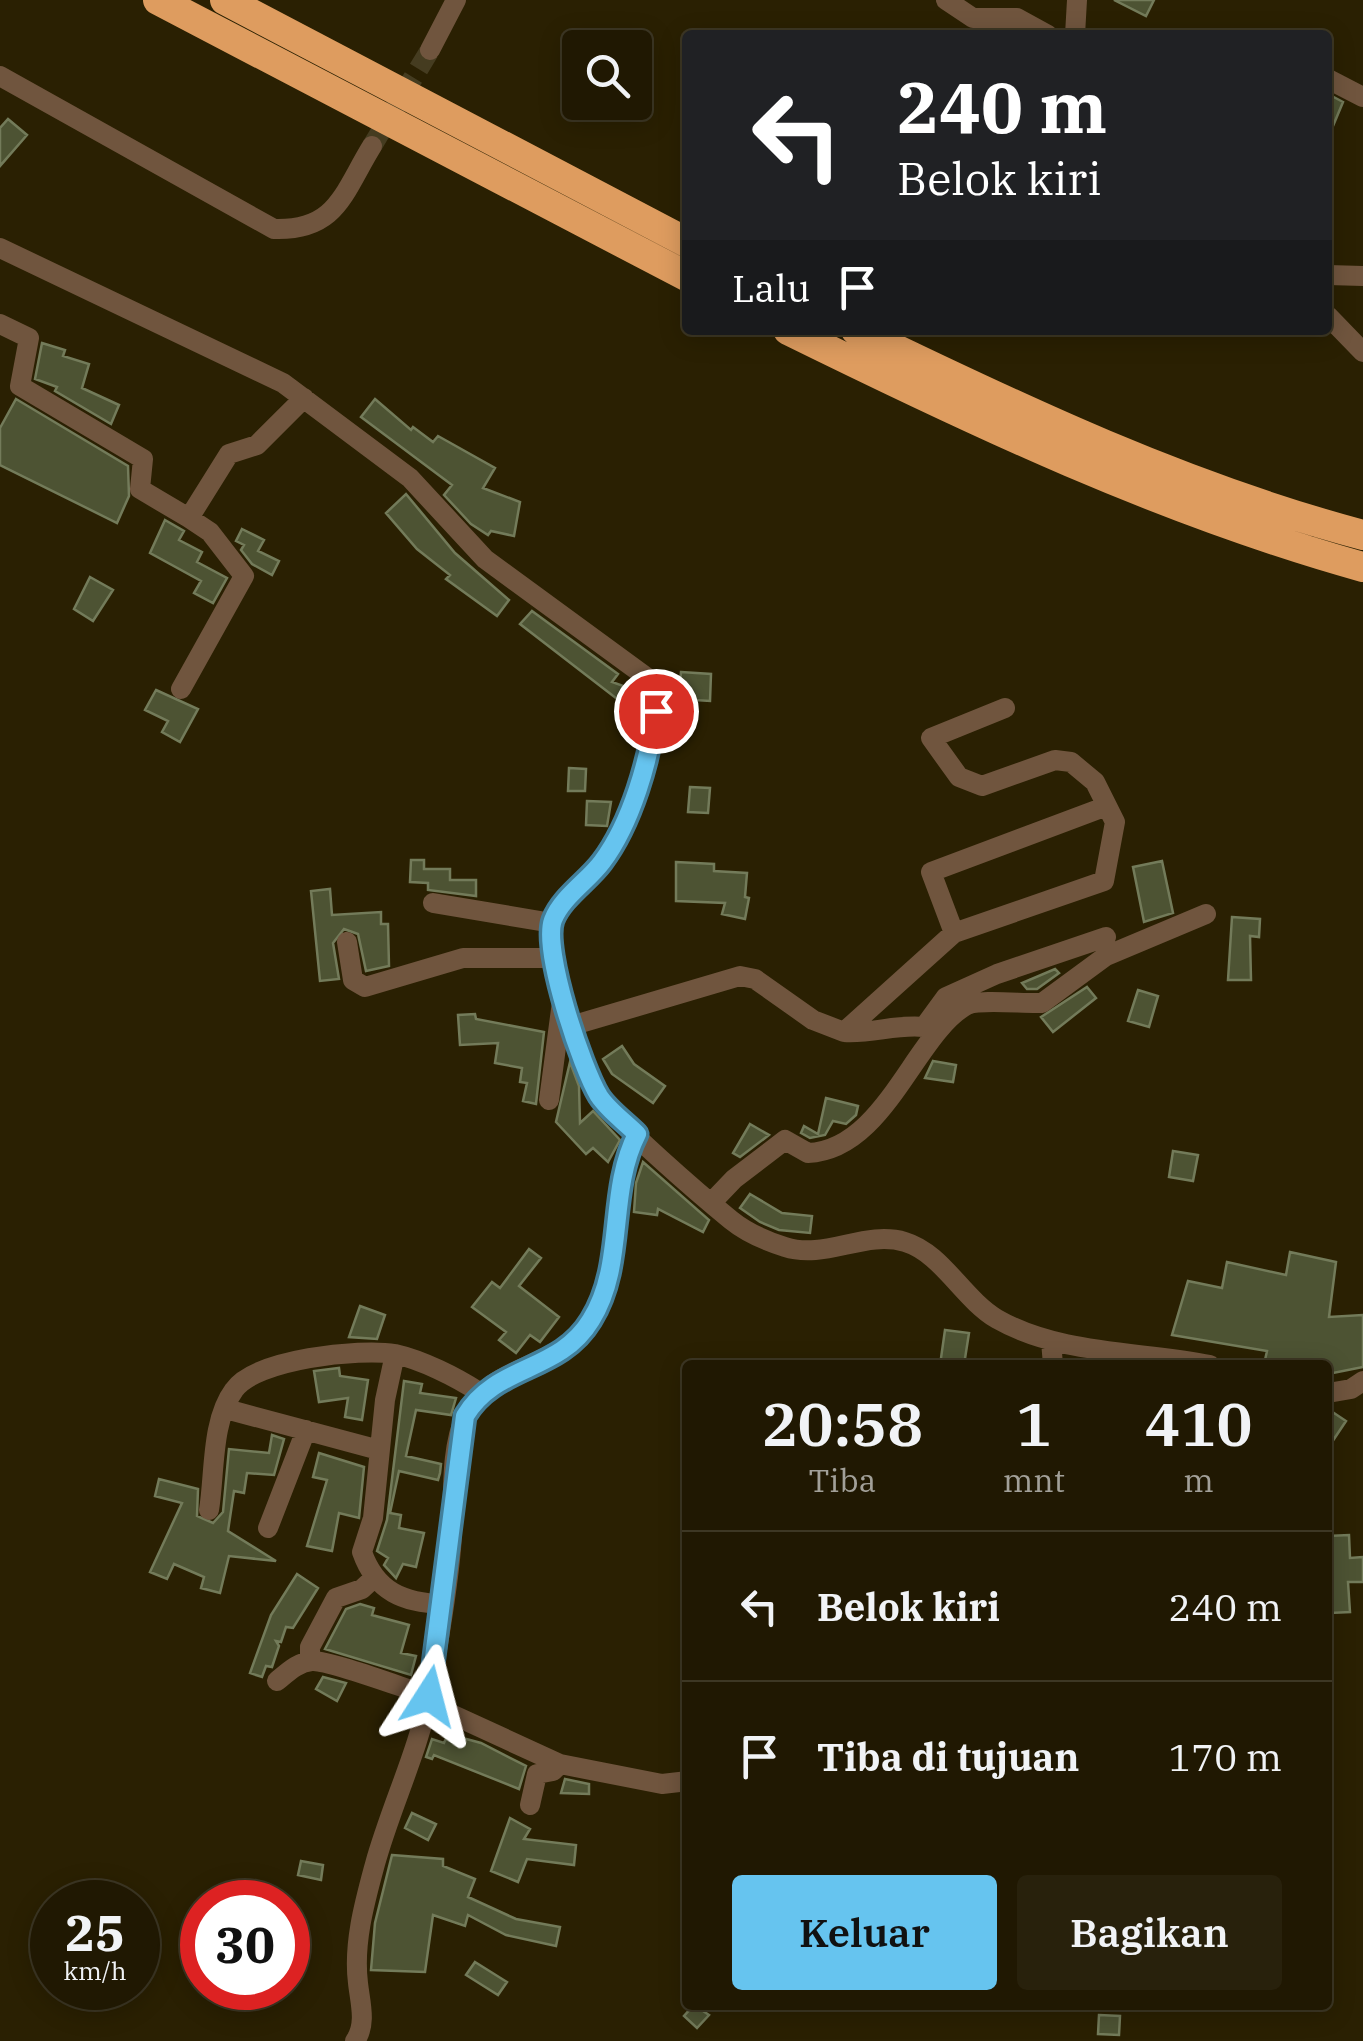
<!DOCTYPE html>
<html lang="id">
<style>
:root{--surface:#201802;--page:#28210c;--text:#f1f3f6;--muted:#a2a099;--line:#3d3724;--accent:#66c4ef}
body{margin:0;font-family:"IBM Plex Serif",serif;background:var(--page);color:var(--text);height:100vh;display:flex;flex-direction:column;font-size:38px;white-space:nowrap}
*{box-sizing:border-box;margin:0}
p{font-size:32px;color:var(--muted)}
.icon{flex:none;width:55px;height:55px;fill:none;stroke:currentColor;stroke-width:2;stroke-linecap:round;stroke-linejoin:round}
.map{position:relative;flex:1;overflow:hidden}
.panel{position:absolute;left:682px;top:1360px;width:650px;height:650px;display:flex;flex-direction:column;background:var(--surface);border-radius:10px;box-shadow:0 5px 25px #0003,0 0 0 2px var(--line)}
.panel>*{flex:none}
.top-card{position:absolute;left:682px;top:30px;width:650px;height:305px;border-radius:10px;box-shadow:0 5px 25px #0003,0 0 0 2px var(--line);background:#202124;color:#fff;overflow:hidden}
.tools{position:absolute;left:562px;top:30px;display:grid;gap:20px}
.tools a{display:grid;place-items:center;width:90px;height:90px;border-radius:10px;background:var(--surface);box-shadow:0 5px 25px #0003,0 0 0 2px var(--line);font-size:50px}
.speed{position:absolute;left:30px;top:1880px;display:flex;gap:20px;font-size:50px;font-weight:700;text-align:center}
.speed>*{display:grid;place-content:center;width:130px;height:130px;border-radius:50%;background:var(--surface);box-shadow:0 5px 25px #0003,0 0 0 2px var(--line);line-height:1}
.speed small{font-size:25px;font-weight:400}
.speed .limit{border:15px solid #d22;background:#fff;color:#111}
.pin{position:absolute;display:grid;place-items:center;width:85px;height:85px;color:#fff;margin:-42px;border:5px solid #fff;border-radius:50%;box-shadow:0 2px 10px #0007}
.me{position:absolute;width:110px;margin:-55px;rotate:9deg;stroke-linejoin:round;filter:drop-shadow(0 0 8px #0008)}
.turn{display:flex;align-items:center;gap:35px;height:210px;padding:0 50px;font-size:45px}
.turn .icon{width:130px;height:130px;stroke-width:2.5}
.turn b{display:block;font-size:70px;line-height:85px}
.then{display:flex;align-items:center;height:95px;padding:0 50px;background:#0003;gap:20px;font-size:38px}
.eta{display:flex;justify-content:space-evenly;align-items:center;height:170px;text-align:center}
.eta b{font-size:60px;font-weight:600;line-height:70px}
.action{display:flex;gap:20px;margin-top:auto;padding:20px 50px}
.action a{flex:1;height:115px;border-radius:10px;background:var(--accent);color:#111;font-size:40px;font-weight:600;line-height:115px;text-align:center}
.action a+a{background:var(--page);color:var(--text)}
ul{padding:0;list-style:none}
li{display:flex;align-items:center;gap:30px;height:150px;padding:0 50px;border-top:2px solid var(--line)}
li div{flex:1}
li b{display:block;font-size:38px}
li em{font-style:normal}
.map>svg:first-child{display:block}
.building{fill:#4d5333;stroke:#737b5a;stroke-width:2.5}
.lines{fill:none;stroke-linecap:round;stroke-linejoin:round}
.minor-tunnel{stroke:#453c20;stroke-width:20;stroke-dasharray:20 10;stroke-linecap:butt}
.minor{stroke:#70553e;stroke-width:20}
.highway{stroke:#de9c5f;stroke-width:30}
.route-casing{stroke:#427f9b;stroke-width:25}
.route{stroke:#66c4ef;stroke-width:18}
</style>
<div class="map">
<svg width="1363" height="2041" viewBox="0 0 1363 2041">
<rect width="100%" height="100%" fill="#2a2002"/>
<path class="building" d="M 1114,0 L 1154,0 L 1146,16 Z
M 1328,94 L 1343,102 L 1328,138 Z
M 8,119 L 27,135 L 0,166 L 0,128 Z
M 42,343 L 65,350 L 63,356 L 89,364 L 82,388 L 119,405 L 111,424 L 55,391 L 57,387 L 35,379 Z
M 16,399 L 128,466 L 129,496 L 117,523 L 0,465 L 0,428 Z
M 375,399 L 411,430 L 413,427 L 433,442 L 438,436 L 495,468 L 483,488 L 520,502 L 514,536 L 491,531 L 488,535 L 471,524 L 444,495 L 452,485 L 361,417 Z
M 406,494 L 455,553 L 509,600 L 497,616 L 446,579 L 450,575 L 417,549 L 386,513 Z
M 165,520 L 184,531 L 179,540 L 202,552 L 197,562 L 227,578 L 213,603 L 194,593 L 201,581 L 150,553 Z
M 242,529 L 264,540 L 258,551 L 279,561 L 272,575 L 252,564 L 241,550 L 244,545 L 236,541 Z
M 90,577 L 113,590 L 93,621 L 74,609 Z
M 532,611 L 618,674 L 612,682 L 626,687 L 621,702 L 520,624 Z
M 681,672 L 711,674 L 710,701 L 679,699 Z
M 156,690 L 198,709 L 180,742 L 162,732 L 168,721 L 145,710 Z
M 569,768 L 586,769 L 585,791 L 568,791 Z
M 690,787 L 710,788 L 708,813 L 688,812 Z
M 587,801 L 611,802 L 607,826 L 586,825 Z
M 411,860 L 424,860 L 424,869 L 450,869 L 450,880 L 476,880 L 476,896 L 428,890 L 428,883 L 410,882 Z
M 1162,861 L 1173,913 L 1144,922 L 1133,867 Z
M 676,862 L 714,864 L 714,871 L 747,873 L 745,897 L 749,898 L 745,919 L 722,914 L 725,903 L 676,901 Z
M 330,889 L 332,915 L 381,912 L 381,924 L 388,924 L 389,966 L 366,971 L 358,934 L 344,929 L 333,943 L 339,979 L 320,981 L 311,891 Z
M 1232,917 L 1260,919 L 1259,937 L 1250,936 L 1251,980 L 1228,980 Z
M 1055,969 L 1059,973 L 1037,989 L 1027,989 L 1022,983 Z
M 1087,987 L 1096,998 L 1053,1032 L 1041,1017 Z
M 1138,990 L 1158,996 L 1149,1027 L 1128,1021 Z
M 475,1014 L 476,1019 L 544,1032 L 536,1104 L 523,1101 L 527,1083 L 520,1082 L 522,1068 L 495,1063 L 498,1043 L 460,1045 L 458,1015 Z
M 622,1046 L 634,1064 L 665,1086 L 653,1103 L 612,1074 L 603,1059 Z
M 933,1061 L 956,1065 L 953,1082 L 925,1078 Z
M 570,1062 L 579,1086 L 580,1123 L 593,1111 L 620,1140 L 608,1162 L 593,1148 L 586,1154 L 556,1122 Z
M 826,1098 L 858,1106 L 856,1115 L 846,1124 L 833,1121 L 825,1135 L 810,1138 L 801,1133 L 804,1126 L 818,1134 Z
M 750,1124 L 769,1135 L 740,1157 L 733,1153 Z
M 1173,1151 L 1198,1155 L 1193,1181 L 1169,1177 Z
M 643,1162 L 709,1220 L 703,1232 L 658,1209 L 657,1215 L 634,1212 L 636,1183 Z
M 750,1194 L 782,1213 L 812,1216 L 810,1233 L 779,1230 L 760,1222 L 740,1208 Z
M 529,1249 L 541,1258 L 519,1286 L 559,1317 L 540,1342 L 530,1335 L 516,1353 L 499,1340 L 506,1332 L 472,1307 L 492,1282 L 500,1288 Z
M 1290,1252 L 1336,1262 L 1329,1317 L 1363,1315 L 1363,1367 L 1328,1374 L 1328,1365 L 1265,1360 L 1267,1351 L 1172,1335 L 1188,1281 L 1222,1288 L 1227,1262 L 1286,1275 Z
M 360,1306 L 385,1315 L 377,1339 L 349,1337 Z
M 945,1330 L 969,1333 L 964,1365 L 940,1365 Z
M 339,1368 L 340,1376 L 368,1380 L 362,1420 L 345,1417 L 348,1398 L 319,1402 L 314,1371 Z
M 404,1381 L 422,1384 L 420,1393 L 456,1398 L 451,1415 L 416,1410 L 406,1456 L 441,1464 L 440,1473 L 438,1480 L 399,1471 L 390,1513 L 401,1515 L 399,1528 L 424,1533 L 416,1567 L 403,1564 L 396,1578 L 384,1565 L 388,1558 L 377,1551 L 387,1520 Z
M 1328,1409 L 1346,1421 L 1328,1448 Z
M 272,1435 L 284,1439 L 274,1475 L 247,1473 L 244,1493 L 234,1491 L 228,1531 L 276,1561 L 229,1556 L 220,1593 L 201,1588 L 204,1577 L 174,1564 L 167,1579 L 150,1572 L 182,1503 L 155,1496 L 159,1479 L 198,1489 L 197,1516 L 213,1523 L 223,1512 L 229,1449 L 269,1453 Z
M 319,1453 L 364,1467 L 359,1518 L 339,1513 L 332,1551 L 307,1546 L 327,1480 L 313,1477 Z
M 1349,1535 L 1350,1558 L 1363,1557 L 1363,1582 L 1348,1582 L 1350,1612 L 1330,1613 L 1328,1536 Z
M 297,1574 L 318,1588 L 293,1628 L 286,1627 L 281,1642 L 276,1641 L 279,1646 L 272,1667 L 266,1666 L 262,1677 L 250,1673 L 271,1615 Z
M 360,1604 L 374,1608 L 372,1615 L 409,1625 L 401,1653 L 416,1656 L 411,1675 L 325,1649 L 346,1609 Z
M 323,1677 L 346,1683 L 337,1701 L 316,1689 Z
M 448,1734 L 481,1743 L 526,1766 L 519,1789 L 434,1755 L 432,1759 L 426,1757 L 432,1739 L 444,1743 Z
M 565,1779 L 589,1784 L 589,1794 L 561,1793 Z
M 412,1813 L 436,1824 L 428,1840 L 405,1828 Z
M 510,1818 L 530,1829 L 524,1839 L 576,1845 L 574,1865 L 527,1859 L 518,1882 L 491,1871 Z
M 392,1855 L 443,1859 L 443,1866 L 475,1879 L 468,1897 L 516,1919 L 560,1927 L 556,1946 L 506,1935 L 468,1915 L 465,1926 L 433,1915 L 425,1972 L 371,1970 L 375,1923 Z
M 301,1861 L 323,1865 L 321,1880 L 298,1875 Z
M 475,1962 L 507,1982 L 498,1995 L 466,1975 Z
M 694,2005 L 709,2015 L 697,2028 L 684,2016 Z
M 1099,2015 L 1120,2016 L 1119,2035 L 1098,2034 Z"/>
<g class="lines">
<path class="minor-tunnel" d="M 372,146 L 430,50"/>
<path class="minor" d="M 946,0 L 973,18 L 1017,18 L 1048,35
M 1075,35 L 1077,0
M 430,50 L 456,0
M 0,76 L 274,229 C 337,231 343,193 372,146
M 1328,79 L 1363,97
M 0,248 L 283,383 L 410,478 L 485,559 L 649,679 C 671,716 626,831 601,864 C 586,883 560,899 553,922 C 544,947 584,1070 599,1096 C 614,1121 704,1198 731,1220 C 747,1233 766,1241 785,1247 C 825,1260 865,1230 905,1242 C 942,1253 963,1299 997,1319 C 1060,1355 1140,1351 1210,1365
M 1328,275 L 1363,276
M 1328,316 L 1363,352
M 0,324 L 29,338 L 20,386 L 143,459 L 140,489 L 189,518 L 229,454 L 257,445 L 304,398
M 181,689 L 244,576 L 210,532 L 189,518
M 433,903 L 552,923
M 954,933 L 931,872 L 1107,806
M 347,942 L 353,980 L 365,987 L 463,958 L 555,958
M 574,1025 L 740,976 L 755,979 L 813,1020 L 844,1032 L 954,933 L 1104,881 L 1115,822 L 1095,782 L 1071,762 L 1055,760 L 982,786 L 959,777 L 931,738 L 1005,708
M 844,1032 C 872,1034 896,1024 924,1027 L 946,997 L 997,974 L 1106,937
M 549,1100 L 562,1002
M 712,1202 L 734,1179 L 785,1140 L 808,1153 C 885,1150 915,1033 967,1005 C 979,999 1025,1004 1042,1003 L 1106,956 L 1206,914
M 1051,1341 L 1053,1365
M 395,1354 L 385,1400 L 373,1518 L 362,1552 C 376,1592 404,1603 443,1604
M 1328,1393 L 1351,1389 L 1363,1381
M 226,1409 L 379,1450
M 209,1510 C 215,1473 211,1421 234,1390 C 255,1359 360,1348 395,1354 C 422,1360 456,1377 479,1392
M 268,1528 L 306,1430
M 310,1661 L 310,1647 L 336,1598 L 362,1589 L 375,1577
M 277,1681 C 288,1672 298,1662 312,1661 C 329,1660 406,1689 429,1696
M 427,1703 L 560,1764 L 553,1771 L 537,1774 L 530,1805
M 560,1764 L 662,1784 L 688,1781
M 355,2041 C 367,2024 360,2002 358,1983 C 353,1943 365,1901 375,1864 C 391,1806 419,1750 430,1691 C 438,1644 447,1596 451,1549 C 455,1506 448,1454 466,1414 C 488,1366 560,1367 590,1322 C 627,1266 607,1193 637,1134"/>
<path class="highway" d="M 158,0 L 688,277
M 225,0 L 688,243
M 788,330 C 975,422 1162,511 1363,567
M 856,330 C 1021,410 1186,488 1363,535"/>
</g>
<g class="lines">
<g class="route-casing">
<path id="route" d="M 429,1696 L 465,1416 C 496,1364 559,1373 591,1320 C 626,1264 607,1193 637,1134 C 625,1122 608,1110 599,1096 C 582,1068 542,950 553,920 C 562,897 588,881 602,862 C 632,822 649,760 656,711"/>
</g>
<use href="#route" class="route"/>
</g>
</svg>
<div class="tools">
<a><svg class="icon" aria-label="search" viewBox="0 0 24 24"><circle cx="10" cy="10" r="6"/><path d="M15 15l6 6"/></svg></a>
</div>
<div class="speed"><div>25<small>km/h</small></div><div class="limit">30</div></div>
<div class="pin" style="left:656px;top:711px;background:#d93025"><svg class="icon" aria-label="arrive" viewBox="0 0 24 24"><path d="M6 21V4h12l-3 4 3 4H6"/></svg></div>
<svg class="me" style="left:429px;top:1696px" viewBox="-20 -20 40 40"><path d="M0-17L14 15 0 8-14 15z" fill="#66c4ef" stroke="#fff" stroke-width="4"/></svg>
<div class="top-card">
<div class="turn"><svg class="icon" aria-label="left" viewBox="0 0 24 24"><path d="M17 20v-9H6M10 6l-5 5 5 5"/></svg><div><b>240 m</b>Belok kiri</div></div>
<div class="then">Lalu<svg class="icon" aria-label="arrive" viewBox="0 0 24 24"><path d="M6 21V4h12l-3 4 3 4H6"/></svg></div>
</div>
<section class="panel">
<div class="eta">
<div><b>20:58</b><p>Tiba</p></div>
<div><b>1</b><p>mnt</p></div>
<div><b>410</b><p>m</p></div>
</div>
<ul>
<li><svg class="icon" aria-label="left" viewBox="0 0 24 24"><path d="M17 20v-9H6M10 6l-5 5 5 5"/></svg><div><b>Belok kiri</b></div><em>240 m</em></li>
<li><svg class="icon" aria-label="arrive" viewBox="0 0 24 24"><path d="M6 21V4h12l-3 4 3 4H6"/></svg><div><b>Tiba di tujuan</b></div><em>170 m</em></li>
</ul>
<div class="action"><a>Keluar</a><a>Bagikan</a></div>
</section>
</div>
